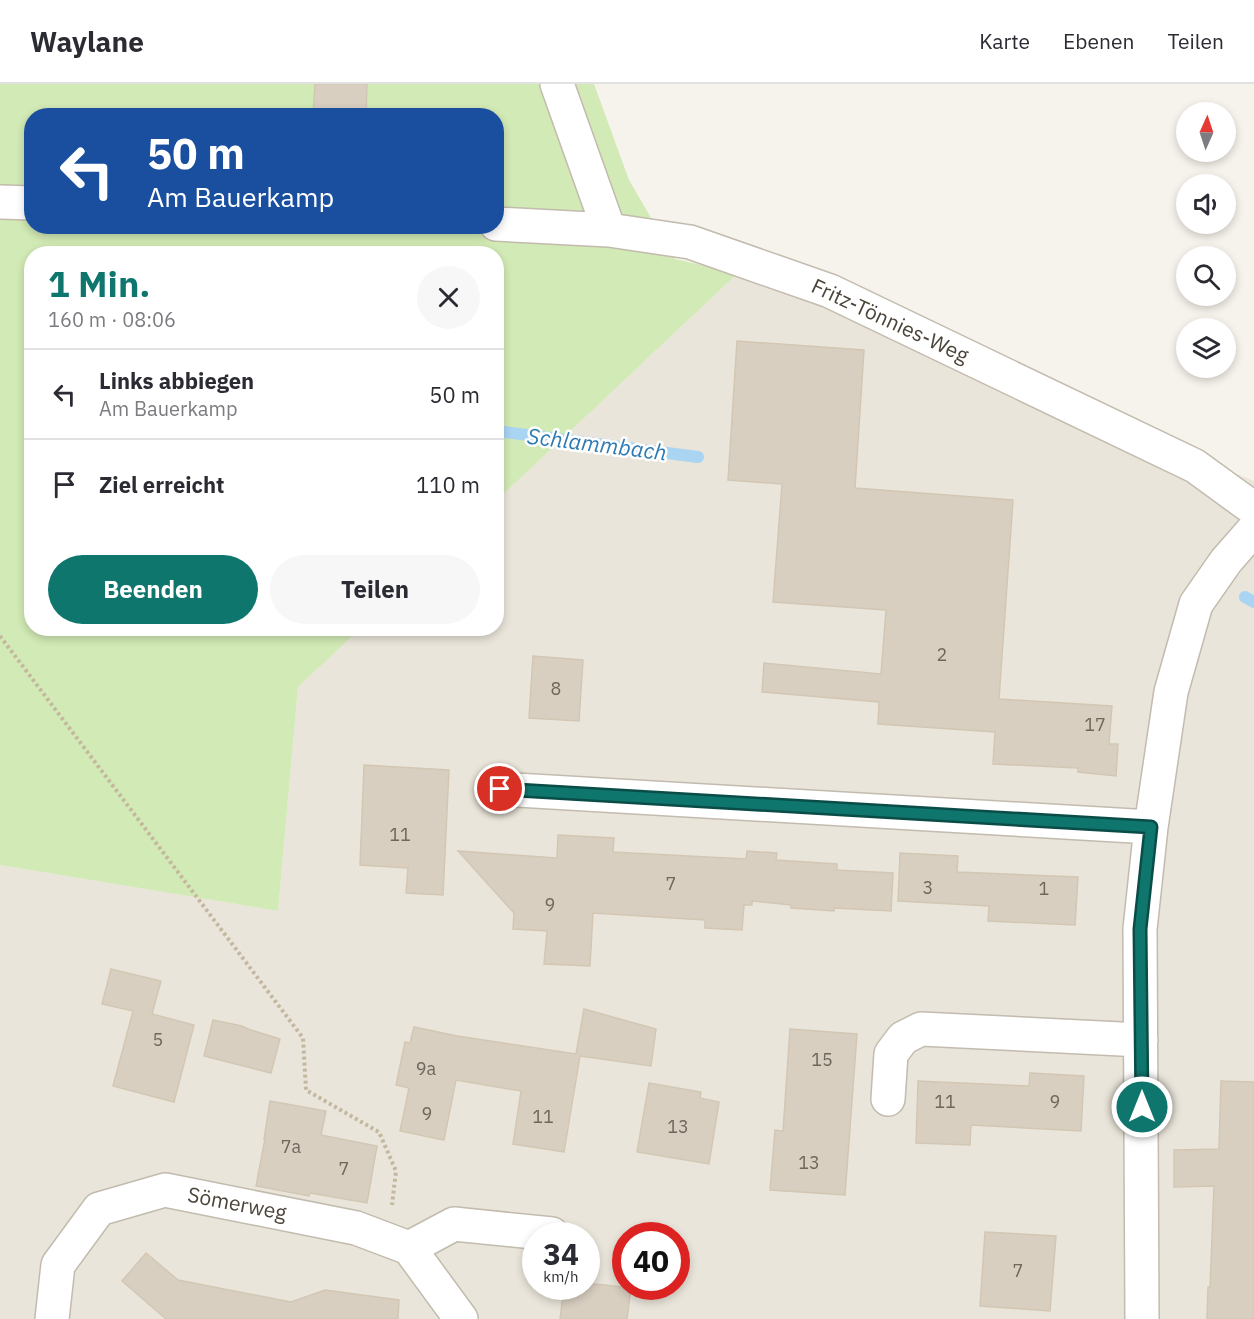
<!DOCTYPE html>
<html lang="de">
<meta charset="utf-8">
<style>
:root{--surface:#fff;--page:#f7f7f7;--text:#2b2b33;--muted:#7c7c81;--line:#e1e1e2;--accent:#0f766e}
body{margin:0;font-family:"IBM Plex Sans",sans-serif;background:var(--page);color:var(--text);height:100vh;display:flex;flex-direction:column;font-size:22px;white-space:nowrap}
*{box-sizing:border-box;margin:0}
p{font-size:20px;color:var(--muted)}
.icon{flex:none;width:33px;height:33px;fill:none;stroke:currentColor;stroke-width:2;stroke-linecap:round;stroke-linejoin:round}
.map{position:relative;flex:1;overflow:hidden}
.panel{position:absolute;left:24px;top:162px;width:480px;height:390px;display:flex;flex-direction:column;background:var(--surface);border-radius:24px;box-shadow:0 3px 9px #0003}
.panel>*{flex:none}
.top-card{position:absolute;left:24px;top:24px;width:480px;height:126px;border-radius:24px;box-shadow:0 3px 9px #0003;background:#1a4fa0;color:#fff;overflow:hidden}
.needle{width:39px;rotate:3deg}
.fabs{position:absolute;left:1176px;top:18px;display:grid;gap:12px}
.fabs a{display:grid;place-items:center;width:60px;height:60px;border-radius:50%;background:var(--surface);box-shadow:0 3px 9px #0003;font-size:30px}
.speed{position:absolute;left:522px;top:1138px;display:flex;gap:12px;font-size:30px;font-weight:700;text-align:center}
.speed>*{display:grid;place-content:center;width:78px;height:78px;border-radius:50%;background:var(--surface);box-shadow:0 3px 9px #0003;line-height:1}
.speed small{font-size:15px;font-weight:400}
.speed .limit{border:9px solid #d22;background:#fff;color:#111}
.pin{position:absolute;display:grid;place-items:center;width:51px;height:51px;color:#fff;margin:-26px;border:3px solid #fff;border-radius:50%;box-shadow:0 2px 6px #0007}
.me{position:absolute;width:66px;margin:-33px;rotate:0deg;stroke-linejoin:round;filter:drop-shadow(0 0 4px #0008)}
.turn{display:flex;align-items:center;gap:21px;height:126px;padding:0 24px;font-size:27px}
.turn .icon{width:78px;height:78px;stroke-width:2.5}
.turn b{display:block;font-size:42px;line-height:51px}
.round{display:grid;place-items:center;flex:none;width:63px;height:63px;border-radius:32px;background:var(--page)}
.summary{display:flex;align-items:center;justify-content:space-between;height:102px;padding:0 24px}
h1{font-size:36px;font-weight:700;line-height:45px;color:var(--accent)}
.button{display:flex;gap:12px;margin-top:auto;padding:12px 24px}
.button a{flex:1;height:69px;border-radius:36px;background:var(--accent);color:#fff;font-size:24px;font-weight:700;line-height:69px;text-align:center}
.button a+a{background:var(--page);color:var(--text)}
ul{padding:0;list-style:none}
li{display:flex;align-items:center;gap:18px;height:90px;padding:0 24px;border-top:2px solid var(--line)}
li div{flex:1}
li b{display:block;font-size:22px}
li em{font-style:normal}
header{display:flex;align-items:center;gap:36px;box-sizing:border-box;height:84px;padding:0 30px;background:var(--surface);border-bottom:2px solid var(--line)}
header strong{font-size:28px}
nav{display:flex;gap:33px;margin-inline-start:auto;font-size:21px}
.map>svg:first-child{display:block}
.residential{fill:#eae5da;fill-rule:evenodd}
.green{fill:#d2eab5;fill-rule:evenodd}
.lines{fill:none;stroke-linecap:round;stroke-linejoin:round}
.stream{stroke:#a9d4f2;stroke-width:12}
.building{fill:#d8cfc1;stroke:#d3c7b4;stroke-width:1.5}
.minor-casing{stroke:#c2bbae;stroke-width:36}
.path{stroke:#c4b79f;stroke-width:4;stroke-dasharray:3 3;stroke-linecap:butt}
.minor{stroke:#fff;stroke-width:33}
.route-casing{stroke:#0a4d48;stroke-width:15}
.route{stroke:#0f766e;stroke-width:10}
.labels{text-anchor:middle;stroke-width:5;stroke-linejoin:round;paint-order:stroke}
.number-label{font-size:18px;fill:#6e675b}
.street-label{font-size:21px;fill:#4b4439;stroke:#fff}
.water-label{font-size:22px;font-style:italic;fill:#2e7ab2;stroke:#fff}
</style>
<header>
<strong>Waylane</strong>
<nav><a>Karte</a><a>Ebenen</a><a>Teilen</a></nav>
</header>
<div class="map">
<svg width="1254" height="1235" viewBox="0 0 1254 1235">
<rect width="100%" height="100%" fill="#f6f3ec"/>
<path class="residential" d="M 738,189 L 1254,397 L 1254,1235 L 0,1235 L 0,781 L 278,827 L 298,603 L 360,545 L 496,544 L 497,416 ZM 536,1152 L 586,1152 L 586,1203 L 536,1203 ZM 626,1152 L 676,1152 L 676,1203 L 626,1203 Z"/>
<path class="green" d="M 0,0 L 594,0 L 629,96 L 675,175 L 738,189 L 497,416 L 496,170 L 32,170 L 32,544 L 360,545 L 298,603 L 278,827 L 0,781 ZM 32,32 L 496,32 L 496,142 L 32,142 Z"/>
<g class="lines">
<path class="stream" d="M 496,347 L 698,373
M 1245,513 L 1254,518"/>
</g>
<path class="building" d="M 315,0 L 367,0 L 366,32 L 313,32 Z
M 737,257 L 864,266 L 855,404 L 1013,416 L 999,615 L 1112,622 L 1109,660 L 1118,660 L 1116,692 L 1078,688 L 1078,684 L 993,680 L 995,648 L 878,640 L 879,618 L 762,608 L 764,579 L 881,590 L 886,526 L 773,518 L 782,400 L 728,396 Z
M 533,572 L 583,576 L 579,637 L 529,634 Z
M 364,681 L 449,686 L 443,811 L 406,809 L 408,784 L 360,781 Z
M 558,751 L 614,754 L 613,768 L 746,775 L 747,767 L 777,769 L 776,776 L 837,780 L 837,786 L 893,789 L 891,827 L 834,824 L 834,827 L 791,824 L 791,821 L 752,817 L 752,821 L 744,821 L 742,846 L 705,844 L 705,836 L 593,829 L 590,882 L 544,880 L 547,847 L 513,845 L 514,829 L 458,767 L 557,774 Z
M 900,769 L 958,772 L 957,788 L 1078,793 L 1075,841 L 988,837 L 989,822 L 898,817 Z
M 111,885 L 161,897 L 152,930 L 194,941 L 174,1018 L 113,1002 L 133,927 L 102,920 Z
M 584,925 L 656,945 L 651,982 L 580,972 L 564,1068 L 513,1060 L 521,1007 L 456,996 L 444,1056 L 400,1047 L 409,1004 L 396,1001 L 405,958 L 410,959 L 414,943 L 457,952 L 576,970 Z
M 213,936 L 242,942 L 248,945 L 280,955 L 271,989 L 204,972 Z
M 790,945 L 857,950 L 845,1111 L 770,1106 L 775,1046 L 783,1047 Z
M 1030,989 L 1084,992 L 1081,1047 L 971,1041 L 970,1061 L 916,1059 L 918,997 L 1029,1002 Z
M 1221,997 L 1254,998 L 1254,1235 L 1207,1235 L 1208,1203 L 1210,1203 L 1214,1102 L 1174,1103 L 1174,1066 L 1219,1065 Z
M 649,999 L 701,1008 L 700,1014 L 719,1018 L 709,1080 L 637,1068 Z
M 270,1017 L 326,1027 L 321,1051 L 377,1062 L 367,1119 L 310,1109 L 309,1112 L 256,1102 L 265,1055 L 264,1055 Z
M 985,1148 L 1056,1152 L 1050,1227 L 980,1222 Z
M 146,1169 L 178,1196 L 291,1218 L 325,1206 L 399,1216 L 398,1235 L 166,1235 L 122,1197 Z
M 586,1199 L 631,1204 L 627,1235 L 560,1235 L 564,1203 L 586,1203 Z"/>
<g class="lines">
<g class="minor-casing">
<path id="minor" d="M 557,0 L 609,146
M 0,118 L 32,119
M 496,140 L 609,146 L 690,158 L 830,207 L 1195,382 L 1254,425
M 500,705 L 1151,743
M 888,1015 L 891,970 L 903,954 L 921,945 L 1141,956
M 409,1164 L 454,1140 L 552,1150
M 52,1235 L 58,1181 L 99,1125 L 165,1106 L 356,1144 L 409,1164 L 461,1235
M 1142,1235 L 1140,845 L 1151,743 L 1171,608 L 1196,520 L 1226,477 L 1254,445"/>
</g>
<path class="path" d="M 0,552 L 303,954 L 306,1006 L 379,1048 L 396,1087 L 392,1121"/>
<use href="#minor" class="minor"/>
</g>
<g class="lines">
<g class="route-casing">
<path id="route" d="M 500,705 L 1151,743 L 1140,845 L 1142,1023"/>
</g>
<use href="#route" class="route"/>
</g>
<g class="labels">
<g class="number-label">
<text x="942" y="577">2</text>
<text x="556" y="611">8</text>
<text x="1095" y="647">17</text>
<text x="400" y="757">11</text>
<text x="671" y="806">7</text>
<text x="928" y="810">3</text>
<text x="1044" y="811">1</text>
<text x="550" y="827">9</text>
<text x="158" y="962">5</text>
<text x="822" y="982">15</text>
<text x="426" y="991">9a</text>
<text x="945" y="1024">11</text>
<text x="1055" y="1024">9</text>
<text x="427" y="1036">9</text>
<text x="543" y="1039">11</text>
<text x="678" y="1049">13</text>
<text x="291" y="1069">7a</text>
<text x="809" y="1085">13</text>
<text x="344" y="1091">7</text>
<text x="1018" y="1193">7</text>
</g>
<g class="street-label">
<text transform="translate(890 237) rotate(25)" y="7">Fritz-Tönnies-Weg</text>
<text transform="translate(237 1120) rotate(11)" y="7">Sömerweg</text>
</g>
<g class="water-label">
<text transform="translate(597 360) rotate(7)" y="8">Schlammbach</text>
</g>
</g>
</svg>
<div class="fabs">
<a><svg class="needle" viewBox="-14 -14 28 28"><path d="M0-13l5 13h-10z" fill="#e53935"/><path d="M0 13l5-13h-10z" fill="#7c7c81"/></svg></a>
<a><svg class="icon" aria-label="sound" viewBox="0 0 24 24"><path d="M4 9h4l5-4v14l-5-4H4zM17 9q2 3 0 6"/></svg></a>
<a><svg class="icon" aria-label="search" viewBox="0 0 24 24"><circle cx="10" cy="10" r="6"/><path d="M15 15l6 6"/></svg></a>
<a><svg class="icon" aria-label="layers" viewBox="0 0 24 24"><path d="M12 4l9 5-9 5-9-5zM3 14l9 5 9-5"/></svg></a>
</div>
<div class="speed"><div>34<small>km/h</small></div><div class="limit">40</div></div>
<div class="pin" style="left:500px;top:705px;background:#d93025"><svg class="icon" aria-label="arrive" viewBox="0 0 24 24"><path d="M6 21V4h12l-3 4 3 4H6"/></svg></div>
<svg class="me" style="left:1142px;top:1023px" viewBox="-20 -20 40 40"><circle r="17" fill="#0f766e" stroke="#fff" stroke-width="3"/><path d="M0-11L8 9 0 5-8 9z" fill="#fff"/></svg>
<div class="top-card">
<div class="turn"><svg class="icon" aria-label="left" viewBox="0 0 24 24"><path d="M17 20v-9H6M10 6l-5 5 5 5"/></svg><div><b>50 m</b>Am Bauerkamp</div></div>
</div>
<section class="panel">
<div class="summary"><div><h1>1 Min.</h1><p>160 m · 08:06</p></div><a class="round"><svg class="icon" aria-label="close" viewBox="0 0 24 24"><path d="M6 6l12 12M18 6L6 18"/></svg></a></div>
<ul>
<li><svg class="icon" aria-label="left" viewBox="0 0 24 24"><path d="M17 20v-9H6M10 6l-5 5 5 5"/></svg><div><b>Links abbiegen</b><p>Am Bauerkamp</p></div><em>50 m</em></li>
<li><svg class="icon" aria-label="arrive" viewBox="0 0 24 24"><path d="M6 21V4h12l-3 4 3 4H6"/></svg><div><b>Ziel erreicht</b></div><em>110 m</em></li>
</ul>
<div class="button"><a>Beenden</a><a>Teilen</a></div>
</section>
</div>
